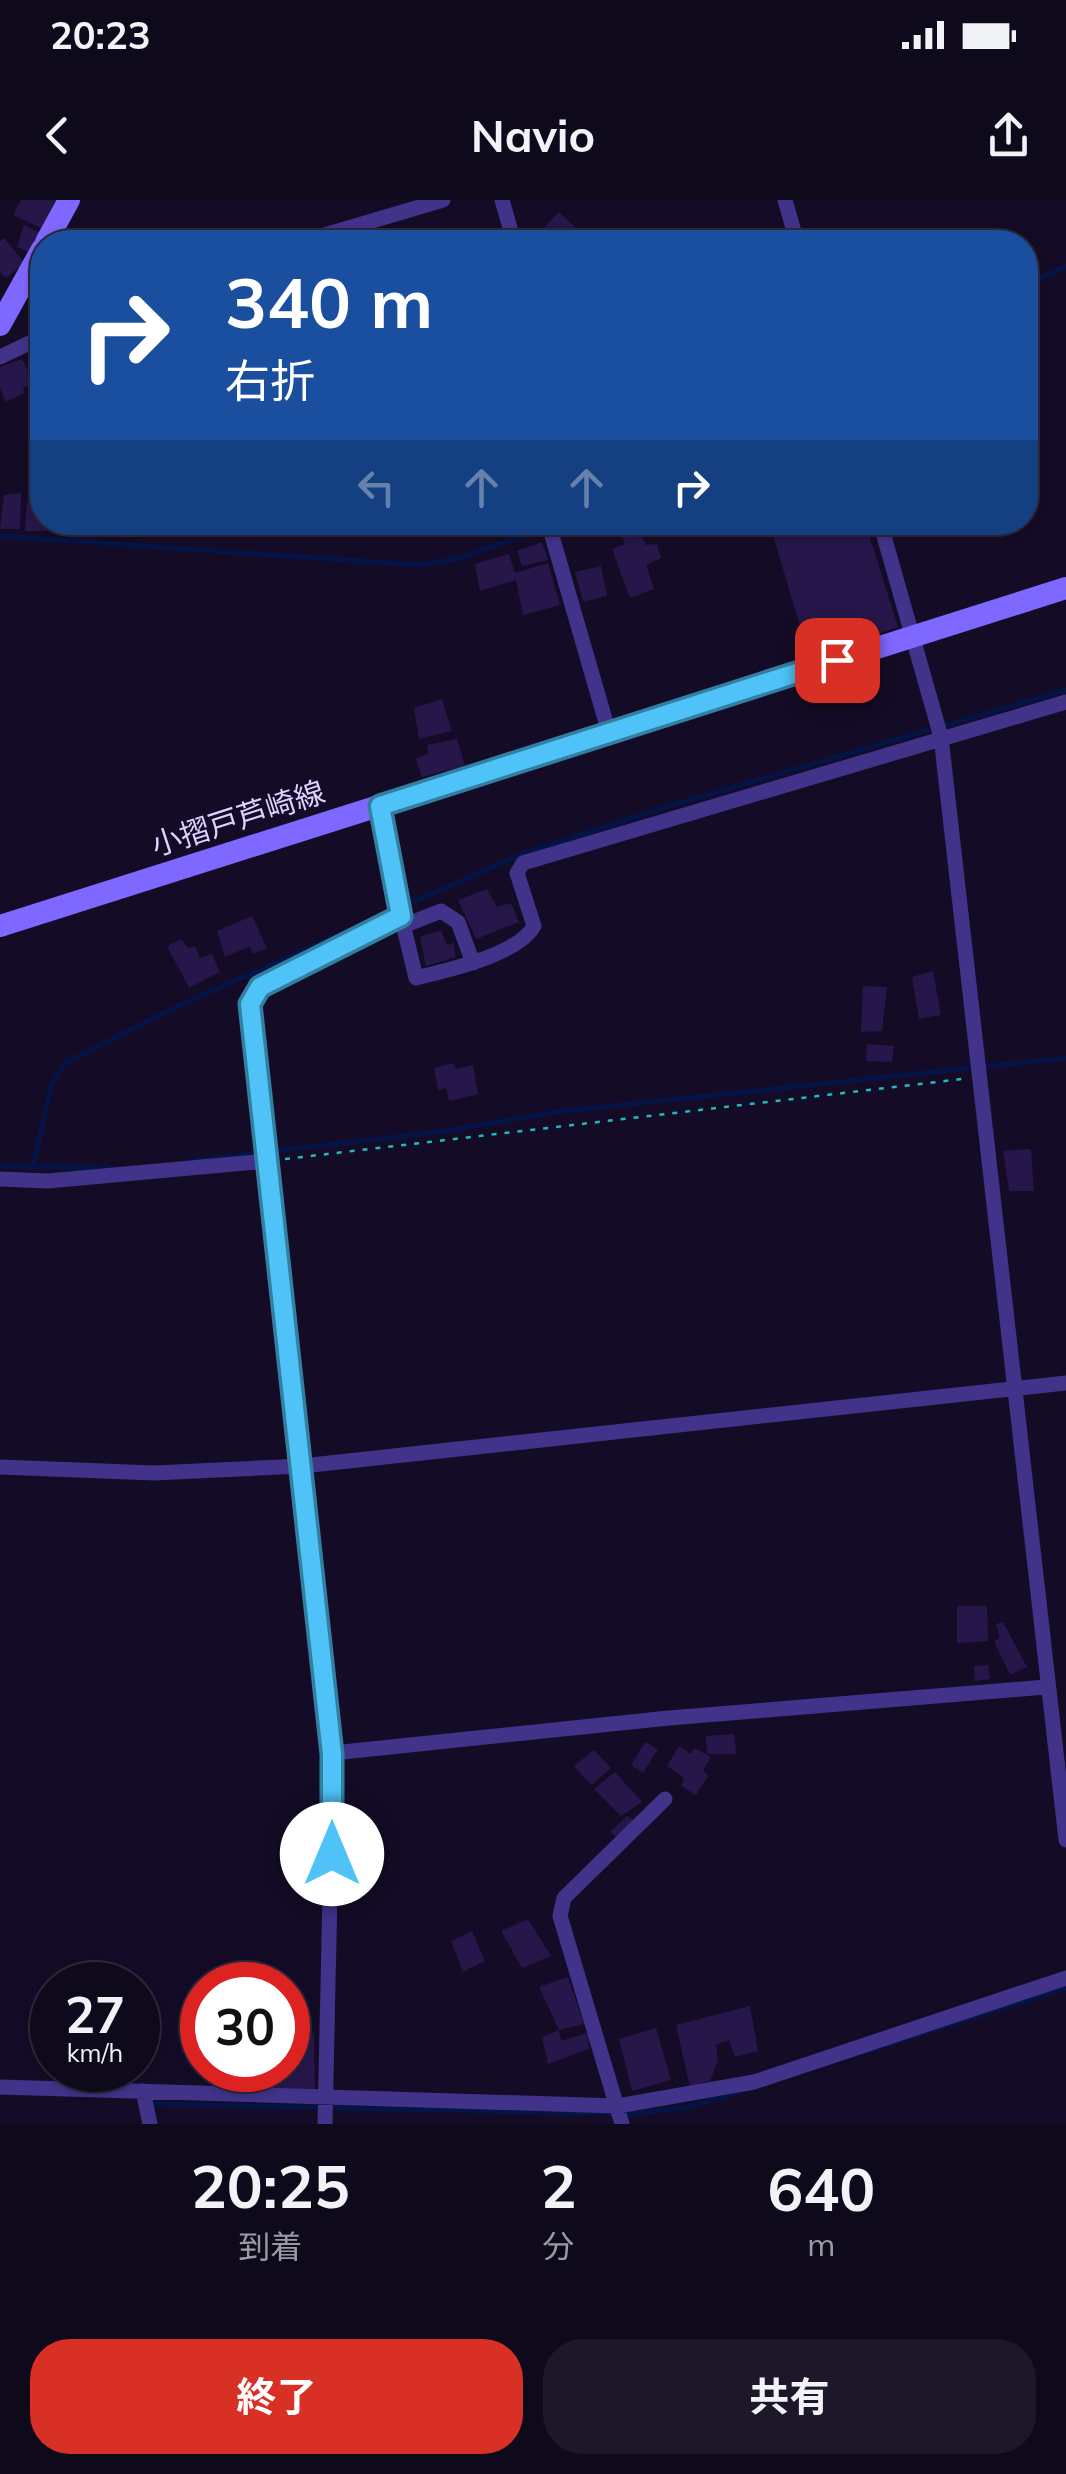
<!DOCTYPE html>
<html lang="ja">
<meta charset="utf-8">
<style>
:root{--surface:#0f091c;--page:#1d1729;--text:#f1f3f6;--muted:#9b9aa3;--line:#2f2a3b;--accent:#d93025}
body{margin:0;font-family:Mulish,"Noto Sans JP",sans-serif;background:var(--page);color:var(--text);height:100vh;display:flex;flex-direction:column;font-size:38px;white-space:nowrap}
*{box-sizing:border-box;margin:0}
p{font-size:32px;color:var(--muted)}
.icon{flex:none;width:55px;height:55px;fill:none;stroke:currentColor;stroke-width:2;stroke-linecap:round;stroke-linejoin:round}
.map{position:relative;height:1924px;overflow:hidden}
.details{display:flex;flex-direction:column;background:var(--surface);flex:1}
.details>*{flex:none}
.top-card{position:absolute;left:30px;top:30px;width:1008px;height:305px;border-radius:40px;box-shadow:0 2px 8px #0004,0 0 0 2px var(--line);background:#1a4fa0;color:#fff;overflow:hidden}
.speed{position:absolute;left:30px;top:1762px;display:flex;gap:20px;font-size:50px;font-weight:700;text-align:center}
.speed>*{display:grid;place-content:center;width:130px;height:130px;border-radius:50%;background:var(--surface);box-shadow:0 2px 8px #0004,0 0 0 2px var(--line);line-height:1}
.speed small{font-size:25px;font-weight:400}
.speed .limit{border:15px solid #d22;background:#fff;color:#111}
.pin{position:absolute;display:grid;place-items:center;width:85px;height:85px;color:#fff;margin:-42px;border-radius:20px;box-shadow:0 5px 15px #0006}
.me{position:absolute;width:110px;margin:-55px;rotate:0deg;stroke-linejoin:round;filter:drop-shadow(0 0 8px #0008)}
.turn{display:flex;align-items:center;gap:35px;height:210px;padding:0 30px;font-size:45px}
.turn .icon{width:130px;height:130px;stroke-width:2.5}
.turn b{display:block;font-size:70px;line-height:85px}
.lanes{display:flex;align-items:center;height:95px;padding:0 30px;background:#0003;justify-content:center;gap:50px;direction:ltr}
.lanes .off{opacity:.35}
.eta{display:flex;justify-content:space-evenly;align-items:center;height:170px;text-align:center}
.eta b{font-size:60px;font-weight:700;line-height:70px}
.primary-button{display:flex;gap:20px;margin-top:auto;padding:20px 30px}
.primary-button a{flex:1;height:115px;border-radius:40px;background:var(--accent);color:#fff;font-size:40px;font-weight:700;line-height:115px;text-align:center}
.primary-button a+a{background:var(--page);color:var(--text)}
.status{display:flex;justify-content:space-between;align-items:center;height:70px;padding:0 50px;background:var(--surface);direction:ltr}
.status svg{height:28px;fill:currentColor}
header{display:flex;justify-content:space-between;align-items:center;height:130px;padding:0 30px;background:var(--surface);font-size:45px;font-weight:700}
.map>svg:first-child{display:block}
.lines{fill:none;stroke-linecap:round;stroke-linejoin:round}
.stream{stroke:#051446;stroke-width:5}
.building{fill:#271649}
.path{stroke:#23b7c1;stroke-width:2.5;stroke-dasharray:5 8;stroke-linecap:butt}
.minor{stroke:#413389;stroke-width:15}
.secondary{stroke:#7f68ff;stroke-width:22}
.route-casing{stroke:#337fa1;stroke-width:25}
.route{stroke:#4fc3f7;stroke-width:18}
.labels{text-anchor:middle;stroke-width:10;stroke-linejoin:round;paint-order:stroke}
.street-label{font-size:30px;fill:#dcd1ff;stroke:#140c26}
</style>
<div class="status"><b>20:23</b><svg viewBox="0 0 49 12"><path d="M0 12V9h3v3zM5 12V6h3v6zM10 12V3h3v9zM15 12V0h3v12zM26 1h20v11H26zM47 4h2v5h-2z"/></svg></div>
<header><svg class="icon" aria-label="back" viewBox="0 0 24 24"><path d="M15 5l-7 7 7 7"/></svg>Navio<svg class="icon" aria-label="share" viewBox="0 0 24 24"><path d="M12 15V3M7 8l5-5 5 5M5 13v7h14v-7"/></svg></header>
<div class="map">
<svg width="1066" height="1924" viewBox="0 0 1066 1924">
<rect width="100%" height="100%" fill="#140c26"/>
<g class="lines">
<path class="stream" d="M 1025,86 L 1066,66
M 0,336 L 418,365 L 456,359 L 545,328
M 190,961 L 447,931 L 556,912 L 1066,858
M 0,966 L 115,968
M 33,967 L 51,886 L 65,863 L 180,805 L 522,654 L 679,603 L 1066,490
M 156,1904 L 631,1914 L 690,1907 L 1066,1788"/>
</g>
<path class="building" d="M 21,0 L 59,0 L 43,29 L 13,15 Z
M 559,12 L 591,42 L 533,39 Z
M 24,25 L 41,33 L 31,53 L 17,47 Z
M 4,38 L 25,63 L 6,78 L 0,72 L 0,41 Z
M 22,159 L 34,183 L 23,188 L 25,193 L 6,202 L 0,188 L 0,167 Z
M 42,276 L 42,322 L 74,322 L 74,331 L 25,331 L 27,302 L 33,301 L 37,277 Z
M 21,293 L 20,329 L 0,329 L 4,295 Z
M 769,322 L 865,322 L 898,427 L 809,456 Z
M 636,325 L 646,345 L 657,344 L 661,358 L 646,365 L 654,389 L 630,398 L 612,349 L 625,344 L 620,331 Z
M 542,342 L 548,360 L 522,366 L 517,351 Z
M 509,354 L 515,373 L 548,363 L 560,405 L 523,415 L 516,380 L 480,391 L 475,364 Z
M 601,366 L 607,396 L 583,402 L 575,372 Z
M 442,499 L 452,531 L 419,539 L 414,508 Z
M 457,539 L 465,566 L 422,577 L 416,559 L 428,554 L 427,545 Z
M 487,689 L 497,707 L 511,703 L 519,722 L 476,739 L 458,700 Z
M 252,716 L 267,748 L 252,754 L 250,746 L 225,757 L 217,731 Z
M 441,730 L 447,745 L 453,743 L 456,757 L 426,766 L 420,737 Z
M 181,739 L 188,748 L 195,746 L 200,758 L 212,754 L 220,772 L 189,788 L 167,746 Z
M 933,771 L 941,815 L 919,819 L 912,777 Z
M 863,786 L 887,787 L 882,831 L 861,832 Z
M 867,844 L 894,846 L 892,862 L 866,861 Z
M 453,863 L 456,869 L 473,865 L 478,894 L 449,901 L 446,888 L 438,890 L 434,868 Z
M 1031,949 L 1034,991 L 1009,991 L 1003,951 Z
M 957,1406 L 987,1406 L 988,1441 L 957,1443 Z
M 1003,1422 L 1027,1467 L 1010,1475 L 994,1441 L 1000,1438 L 996,1424 Z
M 988,1465 L 990,1479 L 975,1481 L 974,1466 Z
M 734,1534 L 736,1554 L 707,1554 L 706,1536 Z
M 645,1542 L 658,1549 L 643,1573 L 631,1565 Z
M 679,1546 L 691,1554 L 694,1548 L 711,1557 L 703,1570 L 708,1576 L 696,1595 L 681,1586 L 684,1578 L 667,1566 Z
M 594,1550 L 611,1568 L 591,1585 L 574,1566 Z
M 615,1572 L 642,1602 L 621,1616 L 594,1589 Z
M 627,1616 L 634,1620 L 618,1638 L 610,1632 Z
M 528,1719 L 551,1756 L 522,1768 L 501,1731 Z
M 472,1731 L 485,1761 L 463,1772 L 451,1741 Z
M 568,1777 L 584,1824 L 559,1830 L 539,1787 Z
M 750,1806 L 758,1851 L 735,1857 L 729,1840 L 716,1845 L 718,1860 L 710,1881 L 690,1887 L 676,1825 Z
M 656,1828 L 671,1880 L 632,1891 L 619,1839 Z
M 288,1829 L 314,1833 L 315,1890 L 270,1891 L 269,1883 L 260,1883 L 261,1871 L 288,1870 Z
M 559,1830 L 561,1841 L 587,1833 L 589,1849 L 548,1864 L 542,1837 Z"/>
<g class="lines">
<path class="path" d="M 285,959 L 962,879"/>
<path class="minor" d="M 502,0 L 514,42
M 785,0 L 797,42
M 301,42 L 443,0
M 0,157 L 42,137
M 548,322 L 609,533
M 880,322 L 941,537 L 1066,1640
M 401,716 L 416,778 C 447,770 518,755 534,726 L 517,673 L 523,663 L 1066,502
M 403,726 L 441,711 L 458,722 L 473,763
M 0,979 L 48,981 L 267,961
M 0,1267 L 154,1273 L 302,1266 L 1066,1183
M 333,1553 L 669,1518 L 1046,1487
M 0,1887 L 618,1906 L 754,1882 L 1066,1778
M 143,1891 L 150,1924
M 325,1924 L 333,1553 L 250,804 L 260,787 L 401,716 L 379,606
M 622,1924 L 560,1716 L 564,1698 L 665,1599"/>
<path class="secondary" d="M 46,42 L 69,0
M 0,125 L 42,49
M 0,726 L 1066,388"/>
</g>
<g class="lines">
<g class="route-casing">
<path id="route" d="M 332,1654 L 332,1554 L 250,804 L 260,787 L 401,716 L 380,606 L 837,460"/>
</g>
<use href="#route" class="route"/>
</g>
<g class="labels">
<g class="street-label">
<text transform="translate(238 619) rotate(-18)" y="10">小摺戸芦崎線</text>
</g>
</g>
</svg>
<div class="speed"><div>27<small>km/h</small></div><div class="limit">30</div></div>
<div class="pin" style="left:837px;top:460px;background:#d93025"><svg class="icon" aria-label="arrive" viewBox="0 0 24 24"><path d="M6 21V4h12l-3 4 3 4H6"/></svg></div>
<svg class="me" style="left:332px;top:1654px" viewBox="-20 -20 40 40"><circle r="19" fill="#fff"/><path d="M0-13L10 11 0 6-10 11z" fill="#4fc3f7"/></svg>
<div class="top-card">
<div class="turn"><svg class="icon" aria-label="right" viewBox="0 0 24 24"><path d="M7 20v-9h11M14 6l5 5-5 5"/></svg><div><b>340 m</b>右折</div></div>
<div class="lanes"><svg class="icon off" aria-label="left" viewBox="0 0 24 24"><path d="M17 20v-9H6M10 6l-5 5 5 5"/></svg><svg class="icon off" aria-label="ahead" viewBox="0 0 24 24"><path d="M12 20V5M6 11l6-6 6 6"/></svg><svg class="icon off" aria-label="ahead" viewBox="0 0 24 24"><path d="M12 20V5M6 11l6-6 6 6"/></svg><svg class="icon" aria-label="right" viewBox="0 0 24 24"><path d="M7 20v-9h11M14 6l5 5-5 5"/></svg></div>
</div>
</div>
<section class="details">
<div class="eta">
<div><b>20:25</b><p>到着</p></div>
<div><b>2</b><p>分</p></div>
<div><b>640</b><p>m</p></div>
</div>
<div class="primary-button"><a>終了</a><a>共有</a></div>
</section>
